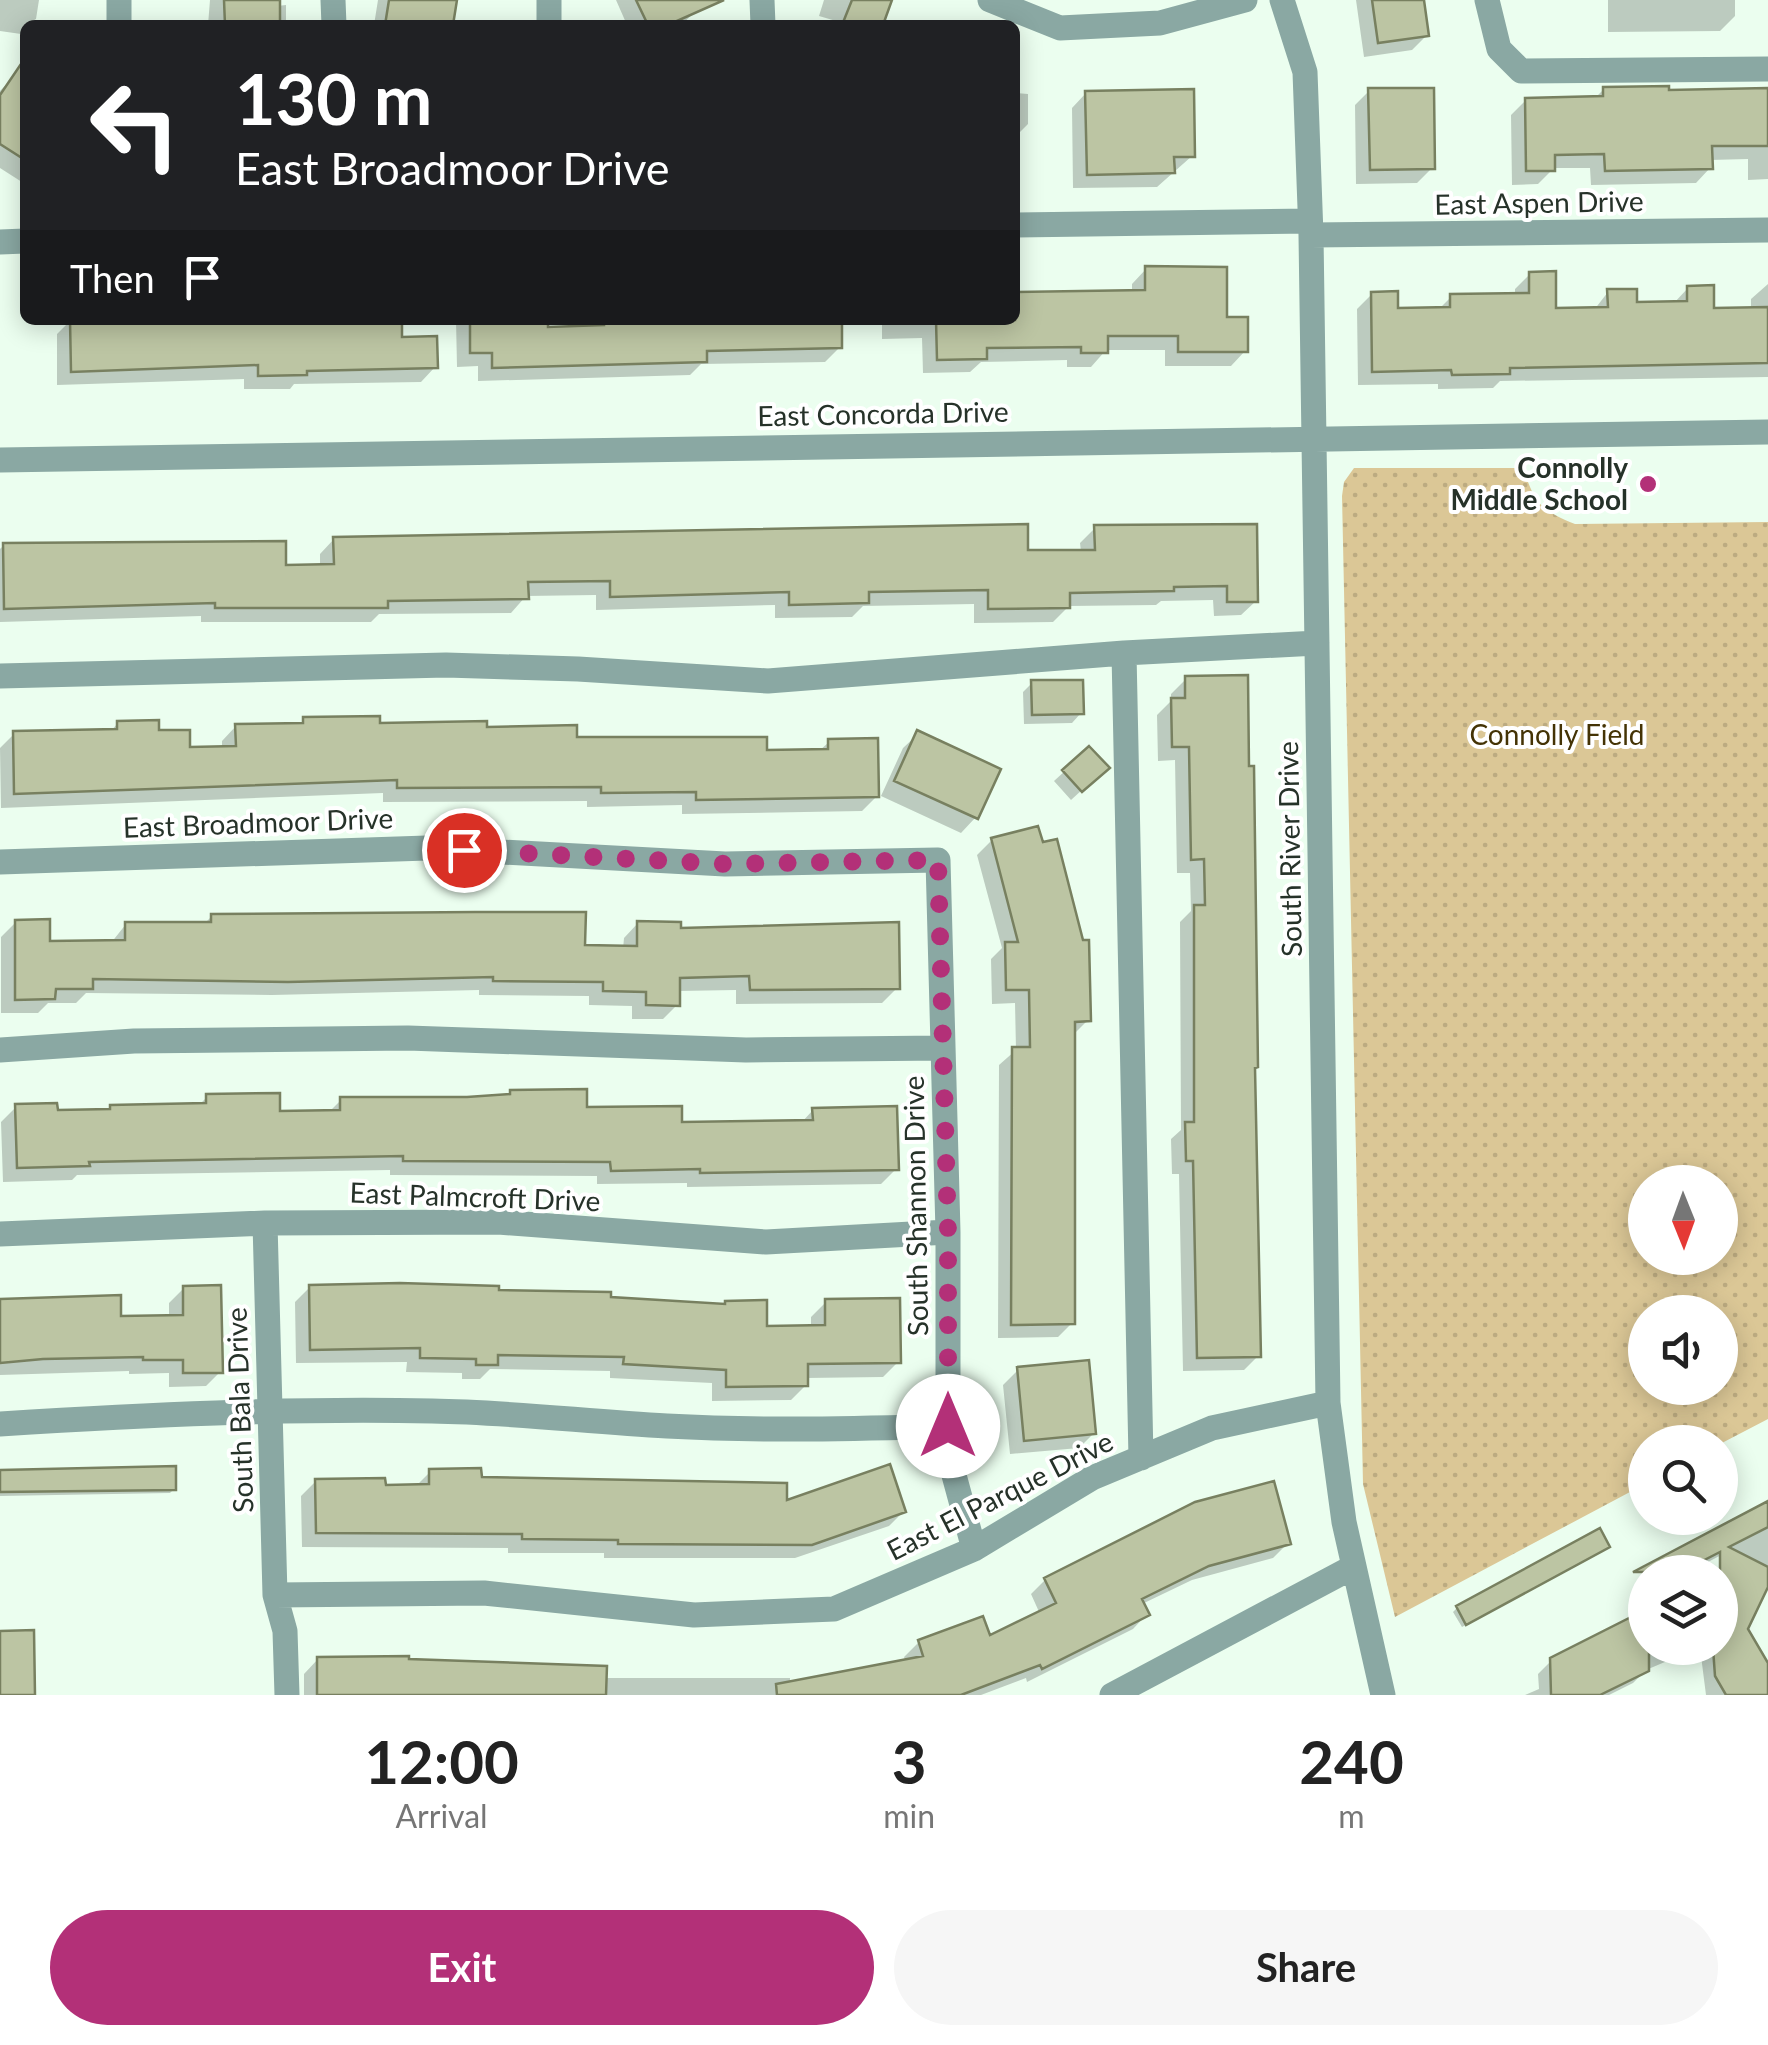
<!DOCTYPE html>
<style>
:root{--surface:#fff;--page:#f6f6f6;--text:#222;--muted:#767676;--accent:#b33078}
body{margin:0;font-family:Lato,sans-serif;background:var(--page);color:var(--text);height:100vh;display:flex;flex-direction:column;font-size:38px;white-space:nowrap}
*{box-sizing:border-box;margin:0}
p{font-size:32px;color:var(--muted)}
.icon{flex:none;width:55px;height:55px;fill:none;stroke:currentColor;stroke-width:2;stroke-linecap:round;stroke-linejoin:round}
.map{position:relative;height:1695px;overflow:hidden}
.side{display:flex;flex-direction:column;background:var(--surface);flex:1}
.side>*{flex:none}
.hud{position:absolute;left:20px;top:20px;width:1000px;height:305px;border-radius:15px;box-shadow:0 5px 25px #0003;background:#202124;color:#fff;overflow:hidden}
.needle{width:65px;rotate:179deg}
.buttons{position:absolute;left:1628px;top:1165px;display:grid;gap:20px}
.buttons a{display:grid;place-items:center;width:110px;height:110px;border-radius:50%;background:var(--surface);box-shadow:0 5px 25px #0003;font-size:50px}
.pin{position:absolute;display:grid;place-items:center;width:85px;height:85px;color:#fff;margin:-42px;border:5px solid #fff;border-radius:50%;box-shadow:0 2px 10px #0007}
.me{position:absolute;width:110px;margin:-55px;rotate:0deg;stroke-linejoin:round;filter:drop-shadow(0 0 8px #0008)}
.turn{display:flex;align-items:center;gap:35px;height:210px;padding:0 50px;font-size:45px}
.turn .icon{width:130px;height:130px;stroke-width:2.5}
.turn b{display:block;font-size:70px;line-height:85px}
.then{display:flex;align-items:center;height:95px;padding:0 50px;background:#0003;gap:20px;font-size:38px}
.eta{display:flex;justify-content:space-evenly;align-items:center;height:170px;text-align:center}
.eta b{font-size:60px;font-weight:700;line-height:70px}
.action{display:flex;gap:20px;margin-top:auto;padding:20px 50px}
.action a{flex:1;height:115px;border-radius:60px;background:var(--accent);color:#fff;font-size:40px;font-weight:700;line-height:115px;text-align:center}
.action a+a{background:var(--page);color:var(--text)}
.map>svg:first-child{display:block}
.green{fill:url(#green-dots);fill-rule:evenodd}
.shadow{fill:#0003}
.building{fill:#bcc5a3;stroke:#788060;stroke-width:2.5}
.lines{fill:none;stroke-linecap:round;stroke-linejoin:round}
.minor{stroke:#8aa8a3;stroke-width:25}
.route{stroke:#b33078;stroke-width:18;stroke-dasharray:0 32.4}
.poi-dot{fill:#b33078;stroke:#fff;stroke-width:4}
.labels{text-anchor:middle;stroke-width:8;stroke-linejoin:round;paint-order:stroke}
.street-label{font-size:28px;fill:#263229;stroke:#fff}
.poi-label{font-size:28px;font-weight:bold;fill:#263229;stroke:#fff;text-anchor:end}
.park-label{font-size:28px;fill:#443305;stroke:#fff}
</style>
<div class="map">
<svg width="1768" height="1695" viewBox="0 0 1768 1695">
<defs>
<pattern id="green-dots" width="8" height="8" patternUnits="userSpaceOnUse" patternTransform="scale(2.5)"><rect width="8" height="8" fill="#dbc796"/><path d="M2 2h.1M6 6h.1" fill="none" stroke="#bcab81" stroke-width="1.8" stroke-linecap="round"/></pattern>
</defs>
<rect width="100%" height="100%" fill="#ebfeef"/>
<path class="green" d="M 1354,468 L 1523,468 C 1535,503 1540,510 1575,524 L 1768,522 L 1768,1419 L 1720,1444 L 1645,1442 L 1645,1484 L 1395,1617 L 1363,1484 L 1342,496 L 1344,482 ZM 1645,1182 L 1720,1182 L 1720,1258 L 1645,1258 ZM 1645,1312 L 1720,1312 L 1720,1388 L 1645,1388 Z"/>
<path class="shadow" d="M 0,0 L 39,0 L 36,19 L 25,25 L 21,34 L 0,31 Z
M 210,0 L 277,0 L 277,6 L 286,5 L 286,25 L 208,25 Z
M 378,0 L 454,0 L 451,25 L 374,25 Z
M 616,0 L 691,0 L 696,11 L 681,25 L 627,25 Z
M 824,0 L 889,0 L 883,17 L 888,25 L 835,25 L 836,21 L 819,16 Z
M 1356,0 L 1422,0 L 1427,35 L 1412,50 L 1364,57 Z
M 1608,0 L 1735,0 L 1735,16 L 1720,31 L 1608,32 Z
M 17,73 L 25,78 L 25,184 L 0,168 L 0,91 Z
M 1604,89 L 1667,93 L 1768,90 L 1768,179 L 1748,180 L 1748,159 L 1710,160 L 1710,168 L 1696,183 L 1591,185 L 1590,168 L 1554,168 L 1538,184 L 1512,185 L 1511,115 L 1526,100 L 1594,99 Z
M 1369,91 L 1432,168 L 1417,183 L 1356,184 L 1355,105 Z
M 1015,93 L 1028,94 L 1028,124 L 1015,137 Z
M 1086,93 L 1192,156 L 1157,187 L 1073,188 L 1072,108 Z
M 1146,269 L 1224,319 L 1245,351 L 1231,366 L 1165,366 L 1165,350 L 1106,350 L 1091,367 L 1067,367 L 1067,360 L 981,362 L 970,372 L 923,373 L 922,338 L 882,339 L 882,320 L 1015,320 L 1015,295 L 1132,293 L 1132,284 Z
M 1530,274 L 1554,311 L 1594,310 L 1608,292 L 1634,304 L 1673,304 L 1688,288 L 1712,311 L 1751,310 L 1751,299 L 1768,284 L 1768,377 L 1500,381 L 1493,388 L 1438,389 L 1438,384 L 1358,385 L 1357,309 L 1372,294 L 1396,311 L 1438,310 L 1451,297 L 1515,296 L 1515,289 Z
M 71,320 L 399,320 L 399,340 L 435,367 L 421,382 L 294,384 L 290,389 L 244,389 L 244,379 L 57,385 L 57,334 Z
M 456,320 L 546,320 L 546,329 L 590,328 L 590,320 L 839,320 L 840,347 L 825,362 L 701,364 L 690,375 L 478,381 L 478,366 L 457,367 Z
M 1254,526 L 1256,601 L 1241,615 L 1214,616 L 1213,600 L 1161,601 L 1156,605 L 1069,606 L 1053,622 L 974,623 L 974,604 L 863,606 L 852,617 L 775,618 L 775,605 L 596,610 L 596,595 L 526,596 L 511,613 L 379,614 L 371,622 L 201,622 L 201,616 L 0,622 L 0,549 L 4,545 L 284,568 L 320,567 L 320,554 L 334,539 L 1081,552 L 1080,543 L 1095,528 Z
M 1186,679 L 1252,1070 L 1258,1356 L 1244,1370 L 1183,1371 L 1179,1174 L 1172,1174 L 1171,1139 L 1181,1130 L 1180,922 L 1191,911 L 1190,873 L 1177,873 L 1175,760 L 1158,761 L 1157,715 L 1171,701 L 1171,694 Z
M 1032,683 L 1081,713 L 1072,723 L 1024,724 L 1023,692 Z
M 304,720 L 484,730 L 575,740 L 764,752 L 819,751 L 829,742 L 877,796 L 862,811 L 682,814 L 682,805 L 587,807 L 587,801 L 383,802 L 383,793 L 1,808 L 0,748 L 14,734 L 110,732 L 118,723 L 157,733 L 188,750 L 222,749 L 222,741 L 236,726 L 299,725 Z
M 918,734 L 998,770 L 975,818 L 961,833 L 881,796 L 903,748 Z
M 1089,749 L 1106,768 L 1071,800 L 1054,781 Z
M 992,840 L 1088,1020 L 1072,1036 L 1072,1323 L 1058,1337 L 998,1338 L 999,1065 L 1016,1050 L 1015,1003 L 992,1004 L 991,959 L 1002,948 L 977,855 Z
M 212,916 L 623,949 L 624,938 L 638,923 L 679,930 L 897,988 L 882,1003 L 736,1004 L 736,990 L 678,991 L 677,1005 L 663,1019 L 632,1019 L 632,1006 L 589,1005 L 589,996 L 479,995 L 479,990 L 272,995 L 86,993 L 76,1003 L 48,1003 L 38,1013 L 1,1013 L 1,937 L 16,922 L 48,943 L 111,943 L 126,924 L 204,924 Z
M 511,1092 L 585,1110 L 680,1125 L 801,1123 L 813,1110 L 896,1169 L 881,1184 L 687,1187 L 687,1183 L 597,1184 L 597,1176 L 390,1175 L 390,1170 L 77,1175 L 72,1180 L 3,1182 L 1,1122 L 16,1107 L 55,1113 L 107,1111 L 111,1107 L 198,1106 L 207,1097 L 278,1114 L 328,1113 L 341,1100 L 506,1097 Z
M 310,1287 L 608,1300 L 765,1328 L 811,1327 L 811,1317 L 826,1302 L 898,1362 L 883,1377 L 806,1378 L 806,1385 L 791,1400 L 712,1401 L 712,1383 L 610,1378 L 610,1371 L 490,1369 L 480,1379 L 462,1379 L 462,1373 L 406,1372 L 407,1362 L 296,1363 L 295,1302 Z
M 184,1288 L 220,1372 L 206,1386 L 169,1387 L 169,1373 L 129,1374 L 129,1371 L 0,1375 L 0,1302 L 118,1318 L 169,1318 L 169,1303 Z
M 1018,1370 L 1094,1433 L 1079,1448 L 1010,1454 L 1003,1385 Z
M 430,1472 L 479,1479 L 904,1511 L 889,1526 L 795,1558 L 604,1558 L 604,1553 L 508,1553 L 508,1548 L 302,1547 L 301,1496 L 316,1481 L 415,1487 Z
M 0,1473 L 174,1489 L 170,1493 L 0,1496 Z
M 1768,1504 L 1768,1581 L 1745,1629 L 1768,1668 L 1768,1695 L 1706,1695 L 1700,1648 L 1720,1648 L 1718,1572 L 1727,1552 L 1689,1572 L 1649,1572 L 1661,1561 Z
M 1288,1543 L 1273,1558 L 1192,1580 L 1142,1604 L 1147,1614 L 1133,1629 L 1027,1682 L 1026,1678 L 981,1695 L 918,1695 L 904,1657 L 919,1642 L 989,1639 L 1040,1614 L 1031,1594 L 1045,1580 Z
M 1603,1551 L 1462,1627 L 1453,1612 L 1457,1608 Z
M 1645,1613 L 1645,1648 L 1698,1648 L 1646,1670 L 1633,1683 L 1609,1695 L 1525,1695 L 1539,1689 L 1538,1674 L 1552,1660 Z
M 318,1659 L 604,1678 L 790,1678 L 790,1683 L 896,1695 L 304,1695 L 304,1674 Z"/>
<path class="building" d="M 224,0 L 280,0 L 280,25 L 225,25 Z
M 389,0 L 457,0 L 453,25 L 385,25 Z
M 636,0 L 724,0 L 668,25 L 648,25 Z
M 852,0 L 892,0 L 883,25 L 842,25 Z
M 1372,0 L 1424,0 L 1429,36 L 1378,43 Z
M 25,58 L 25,160 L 0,144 L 0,95 Z
M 1669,86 L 1669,90 L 1768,88 L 1768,146 L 1712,146 L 1713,169 L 1605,171 L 1604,154 L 1555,155 L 1555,171 L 1526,171 L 1525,98 L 1603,96 L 1603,87 Z
M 1368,88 L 1434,88 L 1435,169 L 1370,170 Z
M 1194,89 L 1195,157 L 1174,157 L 1175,173 L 1087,175 L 1085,91 Z
M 1145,266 L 1227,267 L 1227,317 L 1248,317 L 1248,352 L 1178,352 L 1178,336 L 1108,336 L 1108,353 L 1081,353 L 1081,347 L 987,348 L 987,359 L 937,360 L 936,320 L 1015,320 L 1015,292 L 1145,290 Z
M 1556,271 L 1556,308 L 1608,307 L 1607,289 L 1637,289 L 1637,302 L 1687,301 L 1687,286 L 1714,285 L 1714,308 L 1768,307 L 1768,363 L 1510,368 L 1510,374 L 1452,375 L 1451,370 L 1372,372 L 1371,292 L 1398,291 L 1398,308 L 1450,307 L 1450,294 L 1529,293 L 1529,272 Z
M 70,320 L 402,320 L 402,337 L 437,336 L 438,368 L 307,371 L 307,375 L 258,376 L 258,365 L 71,372 Z
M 470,320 L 548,320 L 548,327 L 604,325 L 604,320 L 842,320 L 842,348 L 707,351 L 707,362 L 492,368 L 492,353 L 470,353 Z
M 1028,524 L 1028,550 L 1095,550 L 1094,525 L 1257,524 L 1258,602 L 1227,602 L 1227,586 L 1174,587 L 1174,591 L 1070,593 L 1070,608 L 988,609 L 988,590 L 869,592 L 869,603 L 789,605 L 789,592 L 610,597 L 610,581 L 528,582 L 529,599 L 388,601 L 388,608 L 215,608 L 215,603 L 4,609 L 3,543 L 286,541 L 286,565 L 334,564 L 333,537 Z
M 1248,675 L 1249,766 L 1254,766 L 1258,1067 L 1255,1068 L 1261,1357 L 1197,1358 L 1193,1161 L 1186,1161 L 1185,1122 L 1194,1122 L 1194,905 L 1205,905 L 1204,859 L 1191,860 L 1189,747 L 1172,747 L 1171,698 L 1185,698 L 1185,676 Z
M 1031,680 L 1083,680 L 1084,714 L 1032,715 Z
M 380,716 L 380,723 L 487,721 L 487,727 L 577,725 L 577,737 L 767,737 L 767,750 L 828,749 L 828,739 L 878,738 L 879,797 L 696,800 L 696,792 L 601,793 L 601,787 L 397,788 L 397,780 L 14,794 L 13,731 L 117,729 L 117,721 L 159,720 L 159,730 L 190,730 L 190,747 L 236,746 L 235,724 L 303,723 L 303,717 Z
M 917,730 L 1001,769 L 978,819 L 894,781 Z
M 1089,746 L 1110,768 L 1082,792 L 1062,770 Z
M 1038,826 L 1043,842 L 1057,839 L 1083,940 L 1089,940 L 1091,1021 L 1075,1022 L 1075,1324 L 1011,1325 L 1012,1047 L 1030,1047 L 1029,990 L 1006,990 L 1005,942 L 1018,942 L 991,838 Z
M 475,912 L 586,912 L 585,945 L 637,946 L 637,921 L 681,922 L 681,928 L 899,922 L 900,989 L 750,990 L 749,976 L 680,978 L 680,1006 L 646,1005 L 646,992 L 603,991 L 603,982 L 493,981 L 493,977 L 288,982 L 93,979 L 93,989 L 56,989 L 55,999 L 15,1000 L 15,920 L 50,919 L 50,941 L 125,940 L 125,922 L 211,922 L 211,914 Z
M 587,1089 L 587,1107 L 682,1106 L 682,1122 L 813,1120 L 812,1108 L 897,1106 L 899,1170 L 700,1173 L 700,1169 L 611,1171 L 610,1162 L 403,1161 L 403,1156 L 89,1162 L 90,1166 L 17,1168 L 15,1104 L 57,1103 L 58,1110 L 110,1109 L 110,1105 L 206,1103 L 206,1094 L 280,1093 L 280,1111 L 340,1110 L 340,1097 L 467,1097 L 510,1094 L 510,1090 Z
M 400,1283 L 499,1286 L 499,1290 L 611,1292 L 611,1297 L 725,1304 L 725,1301 L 767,1300 L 767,1326 L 825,1325 L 825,1299 L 900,1298 L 901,1363 L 808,1364 L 808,1386 L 726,1387 L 726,1370 L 623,1364 L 624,1357 L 498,1355 L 498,1365 L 476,1365 L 476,1359 L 420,1358 L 420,1348 L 310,1350 L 309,1285 Z
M 221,1285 L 223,1373 L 183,1373 L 183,1360 L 143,1360 L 143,1357 L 43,1359 L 0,1363 L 0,1299 L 121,1295 L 121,1316 L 183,1315 L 183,1286 Z
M 1089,1360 L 1096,1434 L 1024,1441 L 1017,1367 Z
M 890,1464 L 906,1512 L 812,1545 L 618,1544 L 618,1540 L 522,1539 L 522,1534 L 316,1533 L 315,1479 L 385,1478 L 386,1485 L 429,1484 L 429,1469 L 481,1468 L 482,1477 L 787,1483 L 787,1500 Z
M 176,1466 L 176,1490 L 0,1492 L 0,1470 Z
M 1274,1481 L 1291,1544 L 1209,1566 L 1142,1599 L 1150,1615 L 1042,1669 L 1040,1665 L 961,1695 L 777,1695 L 776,1684 L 923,1656 L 918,1640 L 983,1616 L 990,1635 L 1056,1603 L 1044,1578 L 1195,1502 Z
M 1768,1501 L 1768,1527 L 1729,1547 L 1768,1567 L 1768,1587 L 1748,1629 L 1768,1663 L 1768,1695 L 1726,1695 L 1715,1676 L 1713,1648 L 1720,1648 L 1720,1552 L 1681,1572 L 1633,1572 Z
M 1600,1528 L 1610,1547 L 1466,1625 L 1456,1606 Z
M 1645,1610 L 1645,1648 L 1649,1648 L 1649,1671 L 1600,1695 L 1551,1695 L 1550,1658 Z
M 34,1630 L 35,1695 L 0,1695 L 0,1631 Z
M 409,1656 L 409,1659 L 607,1666 L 606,1695 L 317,1695 L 317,1657 Z"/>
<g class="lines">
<path class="minor" d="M 119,0 L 119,24
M 333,0 L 334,25
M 549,0 L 549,25
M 762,0 L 763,25
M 990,0 L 1060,28 L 1160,23 L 1245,0
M 1282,0 L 1305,72 L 1311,235 L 1328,1403 L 1344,1522 L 1383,1695
M 1487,0 L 1499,49 L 1521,71 L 1768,69
M 1015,225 L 1310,221
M 1311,235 L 1768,230
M 0,242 L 25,241
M 0,460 L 1768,432
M 1124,653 L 1141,1458
M 0,676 L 446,665 L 578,669 L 768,681 L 1124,653 L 1317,643
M 0,862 L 427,848 L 725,864 L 938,860 L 948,1232 L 948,1453 L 974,1549
M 0,1050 L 134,1041 L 408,1038 L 746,1050 L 943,1048
M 265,1223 L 275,1595 L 285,1631 L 287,1695
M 0,1234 L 265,1223 L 498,1222 L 766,1242 L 948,1232
M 0,1424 C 144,1415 288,1408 432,1411 C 511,1412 589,1422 667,1426 C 761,1431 855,1429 948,1426
M 275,1595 L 484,1593 L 694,1615 L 834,1609 L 974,1549 L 1092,1478 L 1212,1428 L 1328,1403
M 1112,1695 L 1353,1567"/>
</g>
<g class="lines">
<path class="route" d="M 464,850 L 726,864 L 938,860 L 948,1232 L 948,1426"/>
</g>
<circle class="poi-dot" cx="1648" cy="484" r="10"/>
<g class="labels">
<g class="street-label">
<text transform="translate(1539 203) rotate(-1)" y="10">East Aspen Drive</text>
<text transform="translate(883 414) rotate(-1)" y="10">East Concorda Drive</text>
<text transform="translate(258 823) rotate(-2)" y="10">East Broadmoor Drive</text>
<text transform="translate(1290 849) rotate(-91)" y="10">South River Drive</text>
<text transform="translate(475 1197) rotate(2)" y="10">East Palmcroft Drive</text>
<text transform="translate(916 1206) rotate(-91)" y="10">South Shannon Drive</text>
<text transform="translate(240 1410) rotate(-92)" y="10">South Bala Drive</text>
<text transform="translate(1000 1496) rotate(-27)" y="10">East El Parque Drive</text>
</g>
<g class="poi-label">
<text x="1628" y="478">Connolly<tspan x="1628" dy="32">Middle School</tspan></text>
</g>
<g class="park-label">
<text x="1557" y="745">Connolly Field</text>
</g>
</g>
</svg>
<div class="buttons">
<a><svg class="needle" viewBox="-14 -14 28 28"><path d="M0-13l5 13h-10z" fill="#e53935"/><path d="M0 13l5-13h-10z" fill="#767676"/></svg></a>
<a><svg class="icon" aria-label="sound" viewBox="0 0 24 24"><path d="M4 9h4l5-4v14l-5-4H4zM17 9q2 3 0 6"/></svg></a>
<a><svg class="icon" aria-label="search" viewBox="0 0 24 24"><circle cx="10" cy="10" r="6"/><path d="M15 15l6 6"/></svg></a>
<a><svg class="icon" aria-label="layers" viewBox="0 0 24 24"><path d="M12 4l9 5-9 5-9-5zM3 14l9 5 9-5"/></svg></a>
</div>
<div class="pin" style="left:464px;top:850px;background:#d93025"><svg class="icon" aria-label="arrive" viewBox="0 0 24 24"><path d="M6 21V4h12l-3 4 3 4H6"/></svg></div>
<svg class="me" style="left:948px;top:1426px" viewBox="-20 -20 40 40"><circle r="19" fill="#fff"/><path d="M0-13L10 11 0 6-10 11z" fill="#b33078"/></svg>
<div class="hud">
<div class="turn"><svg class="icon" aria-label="left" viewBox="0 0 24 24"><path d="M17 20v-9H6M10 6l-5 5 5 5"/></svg><div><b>130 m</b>East Broadmoor Drive</div></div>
<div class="then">Then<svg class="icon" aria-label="arrive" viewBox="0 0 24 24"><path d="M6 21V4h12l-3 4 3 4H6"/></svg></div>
</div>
</div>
<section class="side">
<div class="eta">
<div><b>12:00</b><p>Arrival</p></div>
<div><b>3</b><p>min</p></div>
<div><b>240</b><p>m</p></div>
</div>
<div class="action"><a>Exit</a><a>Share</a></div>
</section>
